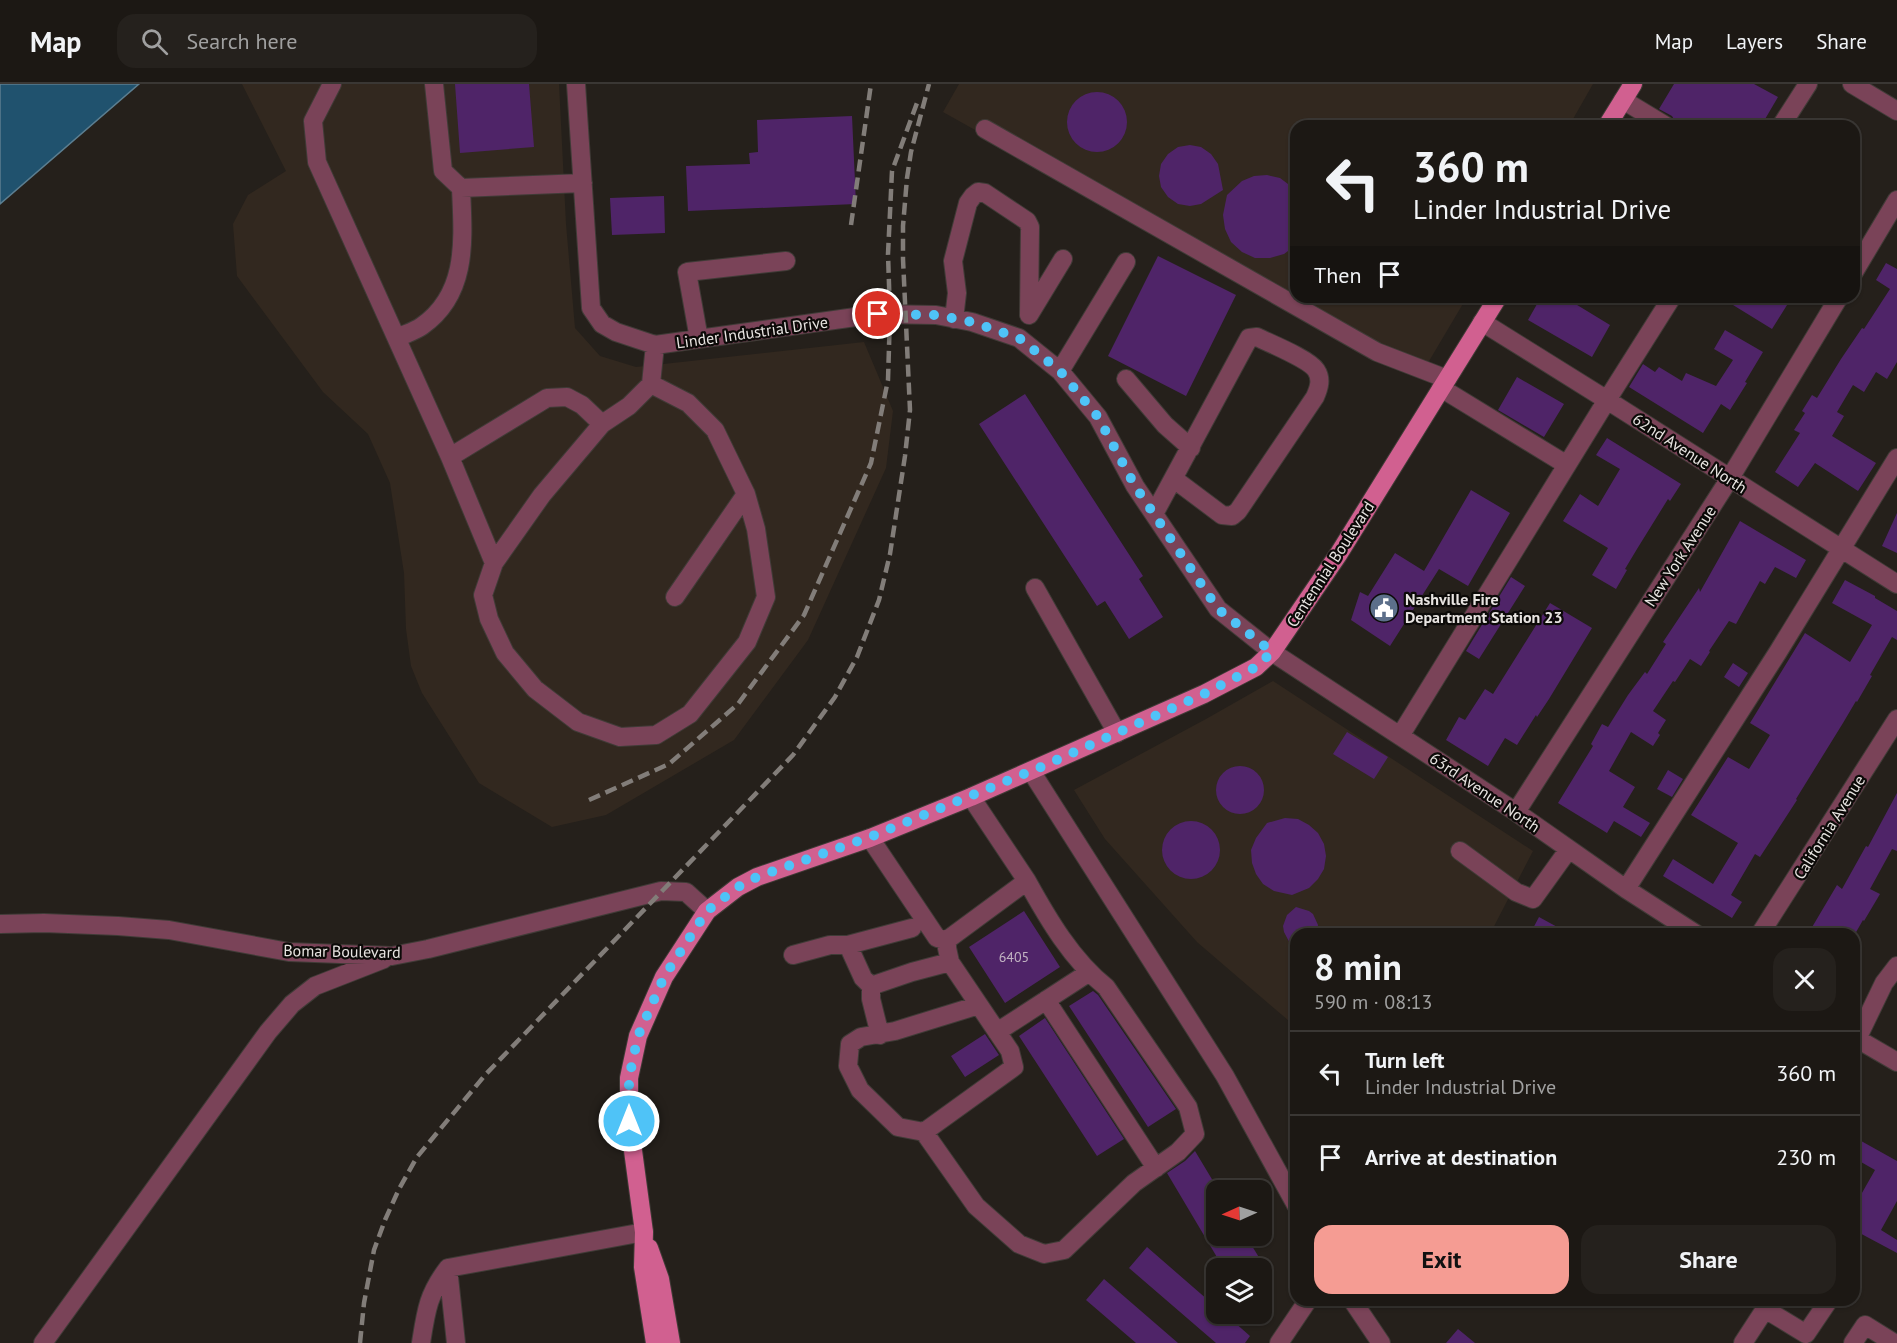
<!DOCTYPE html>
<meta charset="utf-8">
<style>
:root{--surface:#1c1814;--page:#25211d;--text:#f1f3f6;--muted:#a0a0a0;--line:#3a3734;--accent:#f59c93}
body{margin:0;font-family:"PT Sans",sans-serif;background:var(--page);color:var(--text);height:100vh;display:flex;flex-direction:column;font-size:22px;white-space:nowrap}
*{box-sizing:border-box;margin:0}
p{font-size:20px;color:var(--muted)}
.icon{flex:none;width:33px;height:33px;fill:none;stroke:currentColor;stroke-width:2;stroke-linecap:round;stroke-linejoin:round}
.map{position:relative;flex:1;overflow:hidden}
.panel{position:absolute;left:1290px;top:844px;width:570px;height:378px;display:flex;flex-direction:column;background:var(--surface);border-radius:18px;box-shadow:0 2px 4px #0004,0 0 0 2px var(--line)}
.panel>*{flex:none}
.guide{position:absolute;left:1290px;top:36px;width:570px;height:183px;border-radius:18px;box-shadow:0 2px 4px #0004,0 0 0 2px var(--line);background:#1c1814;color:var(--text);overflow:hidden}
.needle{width:39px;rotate:267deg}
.buttons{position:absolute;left:1206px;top:1096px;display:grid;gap:12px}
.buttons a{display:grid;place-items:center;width:66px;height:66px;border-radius:12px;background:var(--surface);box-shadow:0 2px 4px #0004,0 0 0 2px var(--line);font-size:30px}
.pin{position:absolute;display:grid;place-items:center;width:51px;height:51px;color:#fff;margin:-26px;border:3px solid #fff;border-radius:50%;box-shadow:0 2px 6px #0007}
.me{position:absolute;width:66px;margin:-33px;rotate:0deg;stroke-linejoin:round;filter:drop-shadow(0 0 4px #0008)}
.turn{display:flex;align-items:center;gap:21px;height:126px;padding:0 24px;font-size:27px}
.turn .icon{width:78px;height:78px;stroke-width:2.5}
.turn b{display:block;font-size:42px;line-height:51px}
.then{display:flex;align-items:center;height:57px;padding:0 24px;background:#0003;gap:12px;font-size:22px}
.round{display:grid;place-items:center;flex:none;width:63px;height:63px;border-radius:18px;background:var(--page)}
.overview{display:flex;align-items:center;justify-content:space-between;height:102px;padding:0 24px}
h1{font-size:36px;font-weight:600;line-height:45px}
.action{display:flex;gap:12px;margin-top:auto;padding:12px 24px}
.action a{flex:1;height:69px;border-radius:18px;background:var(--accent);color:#111;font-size:24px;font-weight:600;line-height:69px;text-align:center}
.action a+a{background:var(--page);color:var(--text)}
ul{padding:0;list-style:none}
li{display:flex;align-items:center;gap:18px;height:84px;padding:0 24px;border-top:2px solid var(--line)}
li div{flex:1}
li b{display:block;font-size:22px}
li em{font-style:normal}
header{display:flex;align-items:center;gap:36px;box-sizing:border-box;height:84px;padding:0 30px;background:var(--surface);border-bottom:2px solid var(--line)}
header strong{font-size:28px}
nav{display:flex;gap:33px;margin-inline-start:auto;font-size:21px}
.search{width:420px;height:54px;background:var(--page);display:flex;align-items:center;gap:15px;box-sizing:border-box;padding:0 21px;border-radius:18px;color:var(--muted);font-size:22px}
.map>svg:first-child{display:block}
.built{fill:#32281f}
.water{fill:#20526e;stroke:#5c7e90;stroke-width:1.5}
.building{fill:#4f2468}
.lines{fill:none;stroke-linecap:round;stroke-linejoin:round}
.minor-casing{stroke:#403b37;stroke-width:20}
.major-casing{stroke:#403b37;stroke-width:20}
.minor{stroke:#7a4358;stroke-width:18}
.major{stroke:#d16090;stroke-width:18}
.rail{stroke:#827d79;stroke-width:4.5;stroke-dasharray:12 6;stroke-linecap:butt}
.route{stroke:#4fc3f7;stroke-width:10;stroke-dasharray:0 18}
.labels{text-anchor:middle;stroke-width:4.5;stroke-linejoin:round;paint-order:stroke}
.number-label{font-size:14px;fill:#c2b4c3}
.street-label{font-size:16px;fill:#e8e4e1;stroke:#0c0a08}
.poi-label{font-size:16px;font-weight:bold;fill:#e8e4e1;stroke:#0c0a08;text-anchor:start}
</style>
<header>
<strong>Map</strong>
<div class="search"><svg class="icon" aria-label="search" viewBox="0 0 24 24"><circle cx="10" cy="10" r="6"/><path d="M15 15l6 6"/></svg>Search here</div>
<nav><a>Map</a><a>Layers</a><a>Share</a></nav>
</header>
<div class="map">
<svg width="1897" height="1259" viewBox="0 0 1897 1259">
<rect width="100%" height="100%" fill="#25201b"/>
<path class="built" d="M 242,0 L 559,0 L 566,140 L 575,244 L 600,272 L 636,283 L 864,258 L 893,327 L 886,384 L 808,556 L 734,656 L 606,731 L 552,743 L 479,699 L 422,609 L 411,582 L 406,545 L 404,489 L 390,399 L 368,350 L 323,308 L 237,192 L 233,140 L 248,111 L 286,87 Z
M 959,0 L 1593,0 L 1569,42 L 1296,42 L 1296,213 L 1467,213 L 1419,294 L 943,28 Z
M 1273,597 L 1533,767 L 1490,850 L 1296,850 L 1296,943 L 1197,858 L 1105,755 L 1074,706 L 1206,635 Z"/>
<path class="water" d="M 0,0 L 139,0 L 0,120 Z"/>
<path class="building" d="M 455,0 L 529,0 L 534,63 L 460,69 Z
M 1674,0 L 1754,0 L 1778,13 L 1761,42 L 1682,42 L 1676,39 L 1672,32 L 1659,25 Z
M1067 38a30 30 0 1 1 60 0a30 30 0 1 1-60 0Z
M 852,32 L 856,120 L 688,127 L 686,82 L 750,80 L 749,69 L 758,68 L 757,36 Z
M 1190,61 L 1201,63 L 1211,70 L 1218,80 L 1223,106 L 1201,120 L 1190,122 L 1178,120 L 1168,113 L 1161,103 L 1159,92 L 1161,80 L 1168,70 L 1178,63 Z
M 1267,91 L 1280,94 L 1296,106 L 1296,161 L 1284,170 L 1270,174 L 1255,174 L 1242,168 L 1231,158 L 1225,145 L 1223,131 L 1227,111 L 1242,97 L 1254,92 Z
M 664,112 L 665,149 L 612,151 L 610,114 Z
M 1158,172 L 1236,211 L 1186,312 L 1108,272 Z
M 1886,179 L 1897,185 L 1897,278 L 1887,295 L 1876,288 L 1864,308 L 1853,301 L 1837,328 L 1844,332 L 1832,352 L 1876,379 L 1858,407 L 1815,379 L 1798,403 L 1775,388 L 1800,349 L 1794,346 L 1805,329 L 1802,327 L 1812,311 L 1817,314 L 1841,275 L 1862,244 L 1864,245 L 1890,205 L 1876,196 Z
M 1541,213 L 1564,213 L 1610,241 L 1592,273 L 1528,236 Z
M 1720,213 L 1792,213 L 1772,245 Z
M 1725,246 L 1763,268 L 1745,298 L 1747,299 L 1730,326 L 1721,320 L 1703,349 L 1629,303 L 1643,280 L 1655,288 L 1659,283 L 1682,297 L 1686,289 L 1716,302 L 1733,276 L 1714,265 Z
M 1517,293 L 1564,320 L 1544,353 L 1498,326 Z
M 1025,310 L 1143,492 L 1139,495 L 1163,533 L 1129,555 L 1105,517 L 1097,522 L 979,340 Z
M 1607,354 L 1681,400 L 1670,417 L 1668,415 L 1637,465 L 1625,485 L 1627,486 L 1616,505 L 1592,491 L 1608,464 L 1563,437 L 1580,410 L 1598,422 L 1620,385 L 1596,371 Z
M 1471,406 L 1510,429 L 1468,502 L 1439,485 L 1390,562 L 1351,536 L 1360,508 L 1368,512 L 1395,469 L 1424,487 Z
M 1897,429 L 1897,469 L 1882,462 Z
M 1740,437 L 1806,476 L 1796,494 L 1775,483 L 1765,500 L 1760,497 L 1736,540 L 1729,537 L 1709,567 L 1710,568 L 1701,582 L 1690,575 L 1675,598 L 1673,597 L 1653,627 L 1666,636 L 1658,649 L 1660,651 L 1653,662 L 1631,648 L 1609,687 L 1635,703 L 1623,723 L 1650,739 L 1641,753 L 1614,737 L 1607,749 L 1558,719 L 1593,662 L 1591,660 L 1602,640 L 1608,643 L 1628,611 L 1645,588 L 1647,590 L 1666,560 L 1663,558 L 1699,504 L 1700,508 Z
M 1511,493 L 1525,502 L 1479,575 L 1466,567 Z
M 1845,496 L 1875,512 L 1875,514 L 1897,527 L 1897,556 L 1892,553 L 1870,591 L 1872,592 L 1857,618 L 1856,617 L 1843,639 L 1796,715 L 1797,716 L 1760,773 L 1755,770 L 1731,811 L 1742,818 L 1732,834 L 1663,792 L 1673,775 L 1713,800 L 1738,759 L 1691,731 L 1728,673 L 1749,685 L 1770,651 L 1750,639 L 1805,549 L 1850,578 L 1872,541 L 1832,519 Z
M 1550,519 L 1592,544 L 1549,615 L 1537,633 L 1536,631 L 1517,661 L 1505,654 L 1488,682 L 1446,656 L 1459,633 L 1465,636 L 1485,605 L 1493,610 Z
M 1733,579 L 1748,589 L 1739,603 L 1724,593 Z
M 1347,648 L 1388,673 L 1374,695 L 1333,670 Z
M1216 706a24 24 0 1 1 48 0a24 24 0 1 1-48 0Z
M 1668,686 L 1683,695 L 1672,713 L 1657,705 Z
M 1897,709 L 1897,767 L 1892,765 L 1870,805 L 1880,810 L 1864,837 L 1863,836 L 1855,850 L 1808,850 L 1837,801 L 1842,805 L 1866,762 L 1868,763 Z
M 1285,734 L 1298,735 L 1309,741 L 1318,749 L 1324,760 L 1326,772 L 1324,785 L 1318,795 L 1309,804 L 1292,811 L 1274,807 L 1263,800 L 1256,790 L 1252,779 L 1251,766 L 1256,754 L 1267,739 Z
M1162 766a29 29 0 1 1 58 0a29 29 0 1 1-58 0Z
M 1296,823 L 1309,827 L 1313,830 L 1318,841 L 1317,850 L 1296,850 L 1296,871 L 1284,848 L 1283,842 L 1287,831 Z
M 1024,827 L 1060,883 L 1005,919 L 969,863 Z
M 1539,833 L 1570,850 L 1530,850 Z
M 1093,907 L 1098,911 L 1176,1025 L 1148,1043 L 1069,922 Z
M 1045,934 L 1124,1055 L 1097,1072 L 1019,952 Z
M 985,950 L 999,971 L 965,993 L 951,972 Z
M 1854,1053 L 1897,1077 L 1897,1117 L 1881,1146 L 1897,1156 L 1897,1169 L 1854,1146 L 1854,1123 L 1875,1086 L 1854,1074 Z
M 1195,1067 L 1216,1102 L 1216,1152 L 1246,1152 L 1266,1185 L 1224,1185 L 1167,1089 L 1185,1077 Z
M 1147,1163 L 1216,1223 L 1216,1230 L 1225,1230 L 1250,1252 L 1245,1259 L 1216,1259 L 1129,1184 Z
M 1104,1195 L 1178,1259 L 1136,1259 L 1086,1216 Z
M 1458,1245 L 1475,1259 L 1446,1259 Z"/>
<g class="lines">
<g class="minor-casing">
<path id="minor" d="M 332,0 L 313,37 L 317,78 L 450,373 L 494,479
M 434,0 L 443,87 L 461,104 L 583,99
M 576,0 L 591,224 L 602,240 L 616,248 L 655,261 L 877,230 L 936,231 L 972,238 L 1019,254 L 1060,287 L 1098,333 L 1135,402 L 1218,525 L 1272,568 L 1516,728 L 1626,805 L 1696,850
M 1852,0 L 1897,27
M 1623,16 L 1666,42
M 1781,42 L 1808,0
M 985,45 L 1377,268 L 1447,295
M 1854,188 L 1897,116
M 1029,231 L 1063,175
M 954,235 L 957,209 L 953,177 L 968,119 L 973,112 L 978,108 L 985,109 L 1027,137 L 1030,143 L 1029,230
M 1482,238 L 1607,316 L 1897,500
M 397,254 C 405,250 415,247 422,242 C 469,209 463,154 461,104
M 699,255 L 687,188 L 786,177
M 1060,287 L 1126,178
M 1126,295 L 1165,341 L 1191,364
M 651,300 L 688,319 L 715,346 L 746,410 L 756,445 L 766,513 L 747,558 L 690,630 L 656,651 L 620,653 L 578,638 L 535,605 L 505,569 L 489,535 L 483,511 L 494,479 L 542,411 L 602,340 L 629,322 L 651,300 L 655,261
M 1441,304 L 1567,381
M 450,373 L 547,314 L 567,313 L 582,321 L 602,340
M 1154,430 L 1249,254 L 1257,253 C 1269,259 1309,275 1316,286 C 1322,295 1319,304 1315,313 L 1238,427 L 1232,432 L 1222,431 L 1174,395
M 1035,504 L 1117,649
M 675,513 L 746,410
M 1400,652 L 1607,316 L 1672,213
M 1031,687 L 1225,992 L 1296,1121
M 1516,728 L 1730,394 L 1839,213
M 870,754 L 937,854 L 947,856 L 1027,797 L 971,713
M 1460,767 L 1516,808 L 1533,815 L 1569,765
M 1626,805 L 1778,568 L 1897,374
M 0,840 L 44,839 L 118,842 L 169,846 L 289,868 L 392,872 L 428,865 L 661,807 L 686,808 L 707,827
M 1760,850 L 1897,635
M 947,856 L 947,864 L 950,878 L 1010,967 L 1014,983 L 924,1048 L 898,1043 L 860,1006 L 848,982 L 850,960 L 861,953 L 895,947 L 979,921
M 848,861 L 912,844
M 793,871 L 830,861 L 848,861 L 863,894 L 871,902
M 1046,916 L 1156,1084
M 997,948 L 1088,889
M 880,951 L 871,915 L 871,902 L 912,888 L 950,878
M 1854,953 L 1897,978
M 1857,955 L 1884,899 L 1897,882
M 924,1048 L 976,1122 L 1019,1160 L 1044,1170 L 1064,1166 L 1134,1099 L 1178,1068 L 1195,1050 L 1188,1023 L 1106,903 C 1072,876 1048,835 1027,797
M 448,1184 L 456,1259
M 1352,1216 L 1381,1259
M 1765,1225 L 1806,1250 L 1829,1216
M 43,1259 L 268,948 L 292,920 L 315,902 L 384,875
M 421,1259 C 426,1227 428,1210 448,1184 L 644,1148
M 1279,1259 L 1308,1216
M 1743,1259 L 1771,1216
M 1853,1259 L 1865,1241 L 1894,1259"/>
</g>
<g class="major-casing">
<path id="major" d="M 1607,42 L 1633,0
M 649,1164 L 660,1195 L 671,1259
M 655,1259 L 643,1183 L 644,1148 L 629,1037 L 629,994 L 638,952 L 664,893 L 707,827 L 738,803 L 757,793 L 870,754 L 971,713 L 1204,610 L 1256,583 L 1272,568 L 1338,471 L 1498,213"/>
</g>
<use href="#minor" class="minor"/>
<use href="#major" class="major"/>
<path class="rail" d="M 851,141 L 871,0
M 589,716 L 669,680 L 738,620 L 804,531 L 871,379 L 888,296 L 890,230 L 888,170 L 892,87 L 917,19
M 360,1259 L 364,1219 L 374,1166 L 385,1136 L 399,1105 L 417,1073 L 486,990 L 793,671 L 835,613 L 857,573 L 879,516 L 890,470 L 905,372 L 910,326 L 903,175 L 903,142 L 907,94 L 911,68 L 929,0"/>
</g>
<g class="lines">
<path class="route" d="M 629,1037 L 629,994 L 638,952 L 664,893 L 707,827 L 738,803 L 757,793 L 870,753 L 1041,683 L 1204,610 L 1256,583 L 1272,568 L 1218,525 L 1135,402 L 1098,333 L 1060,287 L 1019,254 L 972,238 L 936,231 L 878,230"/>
</g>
<defs>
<g id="civic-disc" transform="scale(1.5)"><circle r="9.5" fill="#5c6f8a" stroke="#0c0a08"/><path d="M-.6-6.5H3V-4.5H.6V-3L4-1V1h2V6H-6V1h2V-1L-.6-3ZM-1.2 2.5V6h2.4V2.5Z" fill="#fff"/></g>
</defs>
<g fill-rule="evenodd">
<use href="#civic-disc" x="1384" y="524"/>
</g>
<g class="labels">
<g class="number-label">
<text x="1014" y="878">6405</text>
</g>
<g class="street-label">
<text transform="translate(752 248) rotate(-8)" y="6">Linder Industrial Drive</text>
<text transform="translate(1690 369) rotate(33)" y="6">62nd Avenue North</text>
<text transform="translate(1680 472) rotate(-57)" y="6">New York Avenue</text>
<text transform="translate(1330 480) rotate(-57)" y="6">Centennial Boulevard</text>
<text transform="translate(1485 708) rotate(34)" y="6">63rd Avenue North</text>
<text transform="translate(1829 743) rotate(-58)" y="6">California Avenue</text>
<text transform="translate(342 867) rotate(1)" y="6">Bomar Boulevard</text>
</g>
<g class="poi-label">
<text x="1405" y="521">Nashville Fire<tspan x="1405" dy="18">Department Station 23</tspan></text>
</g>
</g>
</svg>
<div class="buttons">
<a><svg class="needle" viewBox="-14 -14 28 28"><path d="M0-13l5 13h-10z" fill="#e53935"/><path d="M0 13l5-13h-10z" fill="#a0a0a0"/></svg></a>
<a><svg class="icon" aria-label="layers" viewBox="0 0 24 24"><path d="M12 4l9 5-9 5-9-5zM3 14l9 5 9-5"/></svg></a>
</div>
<div class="pin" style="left:878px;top:230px;background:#d93025"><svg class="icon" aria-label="arrive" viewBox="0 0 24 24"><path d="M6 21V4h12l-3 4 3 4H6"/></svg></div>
<svg class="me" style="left:629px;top:1037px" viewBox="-20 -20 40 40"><circle r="17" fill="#4fc3f7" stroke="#fff" stroke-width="3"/><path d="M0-11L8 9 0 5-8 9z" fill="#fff"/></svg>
<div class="guide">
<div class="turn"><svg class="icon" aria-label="left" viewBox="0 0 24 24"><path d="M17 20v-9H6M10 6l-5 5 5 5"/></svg><div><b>360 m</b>Linder Industrial Drive</div></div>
<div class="then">Then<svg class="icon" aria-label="arrive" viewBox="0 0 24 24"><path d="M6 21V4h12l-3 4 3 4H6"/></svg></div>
</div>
<section class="panel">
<div class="overview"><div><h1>8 min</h1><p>590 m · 08:13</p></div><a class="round"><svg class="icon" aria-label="close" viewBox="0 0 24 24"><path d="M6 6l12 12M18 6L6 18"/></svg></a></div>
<ul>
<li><svg class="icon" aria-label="left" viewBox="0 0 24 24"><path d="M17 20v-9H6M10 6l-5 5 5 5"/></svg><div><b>Turn left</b><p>Linder Industrial Drive</p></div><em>360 m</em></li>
<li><svg class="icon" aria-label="arrive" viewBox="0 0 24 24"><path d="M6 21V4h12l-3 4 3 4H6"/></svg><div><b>Arrive at destination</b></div><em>230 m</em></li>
</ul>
<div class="action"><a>Exit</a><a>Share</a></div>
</section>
</div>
